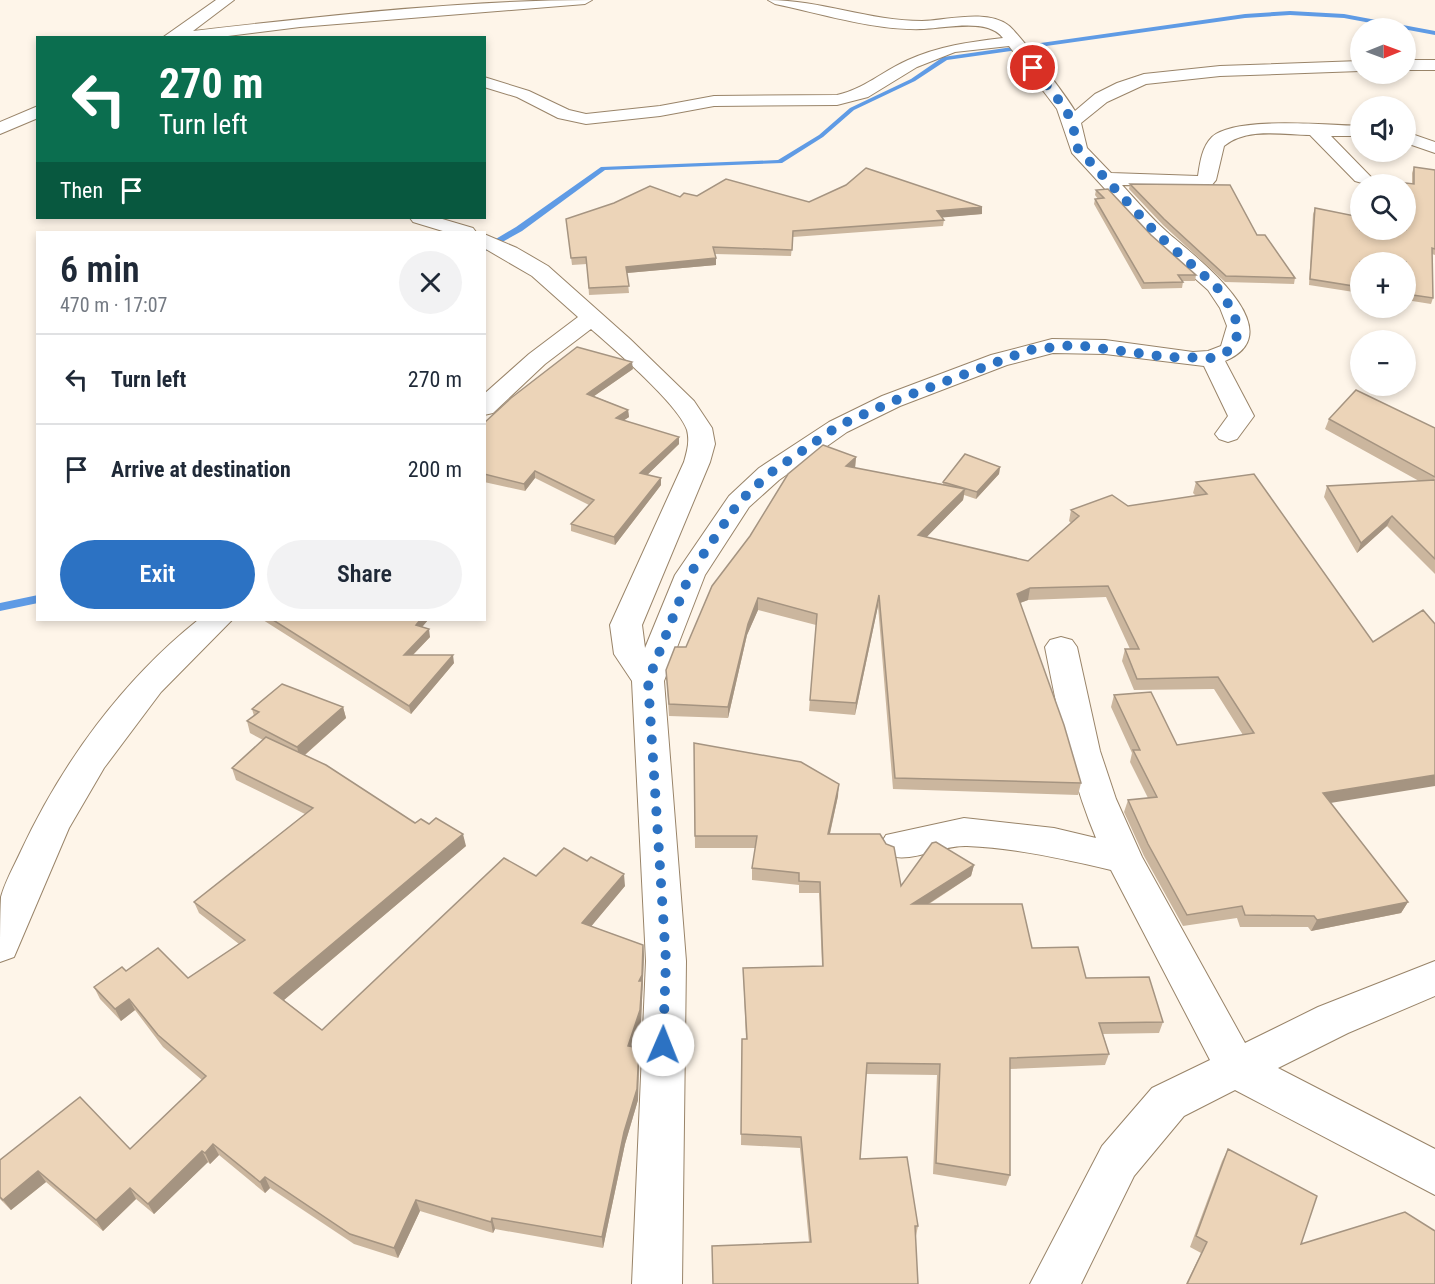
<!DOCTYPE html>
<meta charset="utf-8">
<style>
:root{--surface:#fff;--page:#f2f2f3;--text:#1f2937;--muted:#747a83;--line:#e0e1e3;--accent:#2c72c3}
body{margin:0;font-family:"Roboto Condensed",sans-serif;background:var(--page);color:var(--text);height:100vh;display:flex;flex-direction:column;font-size:22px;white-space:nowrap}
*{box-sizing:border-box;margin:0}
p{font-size:20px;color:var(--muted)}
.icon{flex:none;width:33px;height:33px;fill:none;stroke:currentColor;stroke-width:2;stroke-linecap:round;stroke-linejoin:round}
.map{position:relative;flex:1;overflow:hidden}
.sheet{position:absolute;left:36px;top:231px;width:450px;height:390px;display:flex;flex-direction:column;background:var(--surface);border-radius:0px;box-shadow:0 3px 9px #0003}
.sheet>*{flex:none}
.hud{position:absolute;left:36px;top:36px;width:450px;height:183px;border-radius:0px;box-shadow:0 3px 9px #0003;background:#0b6e4f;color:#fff;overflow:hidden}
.needle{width:39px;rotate:89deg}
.controls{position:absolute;left:1350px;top:18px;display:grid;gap:12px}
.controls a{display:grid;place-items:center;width:66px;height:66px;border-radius:50%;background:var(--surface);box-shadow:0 3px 9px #0003;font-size:30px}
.pin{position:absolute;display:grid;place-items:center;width:51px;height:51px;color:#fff;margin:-26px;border:3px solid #fff;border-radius:50%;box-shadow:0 2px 6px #0007}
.me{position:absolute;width:66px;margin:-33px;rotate:1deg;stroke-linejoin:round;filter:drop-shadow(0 0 4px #0008)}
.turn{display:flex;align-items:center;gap:21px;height:126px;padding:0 24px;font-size:27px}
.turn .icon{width:78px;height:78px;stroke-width:2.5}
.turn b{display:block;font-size:42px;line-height:51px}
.then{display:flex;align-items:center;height:57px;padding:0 24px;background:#0003;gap:12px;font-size:22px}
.round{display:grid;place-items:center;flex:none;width:63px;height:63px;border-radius:32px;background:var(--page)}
.head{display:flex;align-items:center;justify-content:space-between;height:102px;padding:0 24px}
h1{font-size:36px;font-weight:600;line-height:45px}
.button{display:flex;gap:12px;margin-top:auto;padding:12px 24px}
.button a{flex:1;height:69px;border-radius:36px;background:var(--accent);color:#fff;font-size:24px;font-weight:600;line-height:69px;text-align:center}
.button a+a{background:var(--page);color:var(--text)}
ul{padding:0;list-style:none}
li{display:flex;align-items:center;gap:18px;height:90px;padding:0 24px;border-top:2px solid var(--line)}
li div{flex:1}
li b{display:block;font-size:22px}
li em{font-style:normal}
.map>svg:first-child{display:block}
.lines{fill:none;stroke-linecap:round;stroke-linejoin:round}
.stream{fill:#5f9be5;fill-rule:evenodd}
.street-casing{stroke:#998469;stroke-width:2}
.street{fill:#fff;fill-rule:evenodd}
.wall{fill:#cbb69e}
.shaded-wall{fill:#a59481}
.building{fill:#ecd4b8;stroke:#a59481;stroke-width:1.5}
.route{stroke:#2c72c3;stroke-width:10;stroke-dasharray:0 18}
</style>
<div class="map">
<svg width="1435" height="1284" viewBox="0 0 1435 1284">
<rect width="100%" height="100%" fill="#fef5e9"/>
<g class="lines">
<path class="stream" d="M 1290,11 L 1344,14 L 1435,31 L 1435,35 L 1344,18 L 1290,15 L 1245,18 L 947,60 L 915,81 L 854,110 L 823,137 L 782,163 L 605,170 L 522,231 L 484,252 L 484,246 L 516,227 L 601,167 L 778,160 L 819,135 L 850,108 L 911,79 L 943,57 L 1245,14 Z
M 38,595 L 38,603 L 0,611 L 0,603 Z"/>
<g class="street-casing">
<path id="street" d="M 216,0 L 234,0 L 193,31 C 325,16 459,0 592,0 L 585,4 L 300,27 L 212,38 L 162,38 Z
M 768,0 C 820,0 870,21 922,21 C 947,20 987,9 1008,25 C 1018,32 1067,97 1075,111 L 1095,94 L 1117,83 L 1144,74 L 1220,66 L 1360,61 L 1360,71 L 1220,76 L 1146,84 L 1107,102 L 1081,123 L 1087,148 L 1111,173 L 1198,176 C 1200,162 1202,147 1212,137 C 1235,116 1328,125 1360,126 L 1360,136 L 1331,136 L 1371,177 L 1362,183 L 1355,181 L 1310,135 C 1283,135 1247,127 1224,146 L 1216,180 L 1211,186 L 1122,185 C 1137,201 1151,218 1167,232 C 1193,255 1296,331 1225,361 L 1254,416 L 1237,439 L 1228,442 L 1219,439 L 1215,434 L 1228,416 L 1204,366 L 1105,354 L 1053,353 L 1007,365 L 900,406 L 847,432 L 779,480 L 749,507 L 705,575 L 664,681 L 686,961 L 682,1284 L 632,1284 L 646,961 L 632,681 L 614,654 L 610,625 L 684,462 C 687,451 690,442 687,430 C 679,405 613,348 591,329 L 545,364 L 493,413 L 484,415 L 484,394 L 529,354 L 578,317 L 532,276 L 484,248 L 484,234 L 517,248 L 548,266 L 630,339 L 694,401 L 712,428 L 715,444 L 710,462 L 642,625 L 645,648 L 675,575 L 729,496 L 759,468 L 829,422 L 882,396 L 991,355 L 1052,339 L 1105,340 L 1193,352 L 1208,351 L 1221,346 L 1227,326 L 1220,308 L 1208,290 L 1151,239 L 1072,153 L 1057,109 L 1009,46 L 955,52 L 917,67 L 868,97 L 837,105 L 714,106 L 660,116 L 586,124 L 558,118 L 517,97 L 484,87 L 484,77 L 529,91 L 569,110 L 586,114 L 660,106 L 714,96 L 837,95 C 864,89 883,71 908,60 C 939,46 969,42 1003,38 C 988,18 947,28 924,29 C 875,31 823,14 775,4 Z
M 1406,60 L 1435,60 L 1435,70 L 1406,70 Z
M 38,106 L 38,118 L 0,134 L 0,122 Z
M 1406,132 L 1435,142 L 1435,153 L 1406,143 Z
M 410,218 L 439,218 L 473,228 L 476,232 L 446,232 L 413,222 Z
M 198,620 L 232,620 L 161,692 L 104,768 L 69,828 L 14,957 L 0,962 C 0,942 0,916 1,897 C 5,882 14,866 21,851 C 62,763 122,681 198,620 Z
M 1061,637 L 1072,640 L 1077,647 L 1100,751 L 1116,799 L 1142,857 L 1245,1043 L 1318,1007 L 1435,961 L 1435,996 L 1348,1033 L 1278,1068 L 1435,1149 L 1435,1195 L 1235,1090 L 1184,1116 L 1134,1176 L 1081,1284 L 1030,1284 L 1102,1146 L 1152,1088 L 1210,1060 L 1111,870 C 1064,859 1016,848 967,846 C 939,845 913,864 886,855 L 880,845 L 886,835 L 964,818 L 1054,828 L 1096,838 C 1070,776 1058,713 1045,647 L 1050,640 Z"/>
</g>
<use href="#street" class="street"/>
</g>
<path class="wall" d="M 1414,167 L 1435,170 L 1435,255 L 1432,254 L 1433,298 L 1431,304 L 1406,300 L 1406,262 L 1360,262 L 1360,293 L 1309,285 L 1313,214 L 1315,208 L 1406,230 L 1406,184 L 1396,184 L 1397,182 L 1412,184 L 1412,173 Z
M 1130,184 L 1257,235 L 1295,278 L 1294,284 L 1225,282 L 1163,225 L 1129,189 Z
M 1096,190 L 1151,235 L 1196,275 L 1195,281 L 1182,281 L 1183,282 L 1182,288 L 1142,289 L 1094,204 L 1095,199 L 1098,199 L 1095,195 Z
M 697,196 L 809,202 L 982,214 L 941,217 L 944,220 L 943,226 L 793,237 L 791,256 L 715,254 L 716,265 L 627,273 L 629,293 L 589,295 L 587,264 L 572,265 L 566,219 L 680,197 Z
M 633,369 L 594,396 L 628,410 L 629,417 L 624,420 L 679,444 L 647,475 L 661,478 L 661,485 L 615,545 L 571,531 L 571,524 L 589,505 L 535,478 L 525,491 L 484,482 L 484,423 Z
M 1329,419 L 1435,428 L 1435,574 L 1387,526 L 1357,553 L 1324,497 L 1327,486 L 1419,481 L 1325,429 Z
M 856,457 L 855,468 L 943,484 L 943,482 L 1000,467 L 999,474 L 976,499 L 964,495 L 963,500 L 926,537 L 1028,561 L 1071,523 L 1069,521 L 1071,510 L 1128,506 L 1196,496 L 1193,493 L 1196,482 L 1254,474 L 1331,803 L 1408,902 L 1401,913 L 1311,931 L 1308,927 L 1240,927 L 1237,918 L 1183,926 L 1144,856 L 1124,812 L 1128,800 L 1148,798 L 1130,762 L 1132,753 L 1111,707 L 1114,695 L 1177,745 L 1243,735 L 1214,689 L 1134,690 L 1122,661 L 1125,649 L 1130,649 L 1106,597 L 1028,600 L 1020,603 L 1081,783 L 1078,795 L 893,789 L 878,606 L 855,715 L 809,711 L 816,625 L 758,610 L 747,635 L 728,718 L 669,716 L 666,670 Z
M 263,620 L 428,620 L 422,627 L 430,637 L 413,655 L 454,663 L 411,714 Z
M 343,707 L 346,718 L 305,755 L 415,823 L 466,846 L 284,1000 L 322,1030 L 536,876 L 625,886 L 591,926 L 643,945 L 644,956 L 641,1022 L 632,1047 L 639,1060 L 638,1100 L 625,1144 L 603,1248 L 495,1229 L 493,1233 L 420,1211 L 398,1258 L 354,1244 L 270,1188 L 265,1193 L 219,1155 L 210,1164 L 208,1162 L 154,1214 L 136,1199 L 103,1231 L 46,1182 L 11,1210 L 0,1199 L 0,1160 L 130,1149 L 202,1080 L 163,1047 L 135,1010 L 121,1021 L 100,999 L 94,987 L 126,971 L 188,978 L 239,944 L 199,913 L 194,902 L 305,814 L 236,780 L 232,768 L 263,740 L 250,733 L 247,721 L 254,716 L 252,709 Z
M 694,743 L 838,796 L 830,834 L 901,886 L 974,865 L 971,876 L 929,904 L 1032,948 L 1086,978 L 1163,1022 L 1159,1033 L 1103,1034 L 1109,1054 L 1105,1065 L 1010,1069 L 1010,1175 L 1006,1186 L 933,1174 L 937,1075 L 866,1074 L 860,1159 L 918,1226 L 916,1236 L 809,1242 L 800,1148 L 741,1145 L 742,1039 L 746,1039 L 743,968 L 822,966 L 819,893 L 799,893 L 799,885 L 752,880 L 752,868 L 756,848 L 695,848 Z
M 1228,1149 L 1301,1244 L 1435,1284 L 1186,1284 L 1201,1253 L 1190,1247 L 1222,1161 Z"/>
<path class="shaded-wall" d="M 982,207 L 982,214 L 937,218 L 937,211 Z
M 716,258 L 716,265 L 627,273 L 626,267 Z
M 632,362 L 633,369 L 587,401 L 587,394 Z
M 628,410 L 629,417 L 617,425 L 616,418 Z
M 679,437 L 679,444 L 641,481 L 640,473 Z
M 856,457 L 855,468 L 846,466 Z
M 1000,467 L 999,474 L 976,499 L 977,492 Z
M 535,471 L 535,478 L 525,491 L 524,484 Z
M 661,478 L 661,485 L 615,545 L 614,537 Z
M 965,489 L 963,500 L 917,547 L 918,535 Z
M 1392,516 L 1387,526 L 1357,553 L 1361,543 Z
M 1030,588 L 1028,600 L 1015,605 L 1017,594 Z
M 879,595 L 878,606 L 855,715 L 856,703 Z
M 758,598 L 758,610 L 747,635 L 728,718 L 728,707 L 748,624 Z
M 420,620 L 428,620 L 417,633 L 416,625 Z
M 429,629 L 430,637 L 405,663 L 404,655 Z
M 453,655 L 454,663 L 411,714 L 409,706 Z
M 343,707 L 346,718 L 300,759 L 297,747 Z
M 1435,775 L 1435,786 L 1318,805 L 1323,793 Z
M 839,784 L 838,796 L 827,846 L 828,834 Z
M 463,834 L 466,846 L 278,1005 L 274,993 Z
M 974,865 L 971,876 L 911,915 L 912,904 Z
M 624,874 L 625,886 L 584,935 L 582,923 Z
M 1408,902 L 1401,913 L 1311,931 L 1317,920 Z
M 643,945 L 644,956 L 641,1022 L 629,1058 L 628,1046 Z
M 129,999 L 135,1010 L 121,1021 L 115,1009 Z
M 639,1048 L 639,1060 L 638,1100 L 625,1144 L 603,1248 L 602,1237 Z
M 213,1144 L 219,1155 L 210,1164 L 205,1153 Z
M 202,1151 L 208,1162 L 154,1214 L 148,1204 Z
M 38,1171 L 46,1182 L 11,1210 L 3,1200 Z
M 265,1177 L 270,1188 L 265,1193 L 260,1182 Z
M 130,1188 L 136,1199 L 103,1231 L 96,1220 Z
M 416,1200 L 420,1211 L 398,1258 L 394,1248 Z
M 492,1218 L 495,1229 L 493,1233 L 491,1222 Z"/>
<path class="building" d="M 1414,167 L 1435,170 L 1435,249 L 1432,248 L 1433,298 L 1406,294 L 1406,262 L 1360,262 L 1360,287 L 1310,279 L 1315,208 L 1360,217 L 1360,230 L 1406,230 L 1406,184 L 1397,184 L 1397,182 L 1414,184 Z
M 866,168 L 982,207 L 937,211 L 944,220 L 793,231 L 792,250 L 713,247 L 716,258 L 626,267 L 629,286 L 589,288 L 586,257 L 571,258 L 566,219 L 614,203 L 650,186 L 680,197 L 684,193 L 697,196 L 726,179 L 809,202 L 846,185 Z
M 1130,184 L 1230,185 L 1257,235 L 1265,235 L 1295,278 L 1226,276 L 1164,219 Z
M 1108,189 L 1151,235 L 1196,275 L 1178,275 L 1183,282 L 1144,283 L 1095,199 L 1104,198 L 1096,190 Z
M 577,347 L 632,362 L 587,394 L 628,410 L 616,418 L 679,437 L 640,473 L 661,478 L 614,537 L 571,524 L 594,500 L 535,471 L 524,484 L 484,474 L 484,423 L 511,398 Z
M 1356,390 L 1435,428 L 1435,477 L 1329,419 Z
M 823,445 L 856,457 L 846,466 L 965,489 L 918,535 L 1028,561 L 1079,516 L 1071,510 L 1112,495 L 1128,506 L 1207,494 L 1196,482 L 1254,474 L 1373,642 L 1423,610 L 1435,624 L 1435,775 L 1323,793 L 1408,902 L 1317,920 L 1314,916 L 1245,915 L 1242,906 L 1187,915 L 1148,844 L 1128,800 L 1157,797 L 1133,750 L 1140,750 L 1114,695 L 1151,692 L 1177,745 L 1254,733 L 1218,677 L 1137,679 L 1125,649 L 1139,649 L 1108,586 L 1030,588 L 1017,594 L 1064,725 L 1081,783 L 895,778 L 879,595 L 856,703 L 810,700 L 817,614 L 758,598 L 748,624 L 728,707 L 669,704 L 666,670 L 675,647 L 686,647 L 712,586 L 750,536 L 788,474 Z
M 965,454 L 1000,467 L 977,492 L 943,482 Z
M 1435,480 L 1435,559 L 1392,516 L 1361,543 L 1327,486 Z
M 273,620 L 420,620 L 416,625 L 429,629 L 404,655 L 453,655 L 409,706 Z
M 282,684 L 343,707 L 297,747 L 247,721 L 259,712 L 252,709 Z
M 266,737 L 326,765 L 415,823 L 421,819 L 429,824 L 436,818 L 463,834 L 274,993 L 322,1030 L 504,858 L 536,876 L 564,848 L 587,861 L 591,857 L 624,874 L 582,923 L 643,945 L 642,975 L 639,981 L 642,981 L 640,1010 L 628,1046 L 639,1048 L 637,1089 L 624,1132 L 602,1237 L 492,1218 L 491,1222 L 416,1200 L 394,1248 L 350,1234 L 265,1177 L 260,1182 L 213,1144 L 205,1153 L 202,1151 L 148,1204 L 130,1188 L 96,1220 L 38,1171 L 3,1200 L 0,1197 L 0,1160 L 80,1097 L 130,1149 L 206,1076 L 158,1035 L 129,999 L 115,1009 L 94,987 L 122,967 L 126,971 L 158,948 L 188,978 L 245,940 L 194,902 L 313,808 L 232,768 Z
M 694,743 L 801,762 L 839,784 L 828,834 L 880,834 L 886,844 L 894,847 L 901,886 L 932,843 L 936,842 L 974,865 L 912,904 L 1022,904 L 1032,948 L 1078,947 L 1086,978 L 1149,977 L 1163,1022 L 1099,1023 L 1109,1054 L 1010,1058 L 1010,1175 L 936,1163 L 940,1064 L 867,1063 L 860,1159 L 907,1157 L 918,1226 L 915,1226 L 918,1284 L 713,1284 L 712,1246 L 811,1242 L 801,1137 L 741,1134 L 742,1039 L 747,1039 L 743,968 L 823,966 L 820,882 L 799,881 L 799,873 L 752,868 L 757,836 L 695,836 Z
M 1228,1149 L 1317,1196 L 1301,1244 L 1405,1212 L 1435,1231 L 1435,1284 L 1187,1284 L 1207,1242 L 1196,1236 Z"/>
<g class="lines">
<path class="route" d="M 663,1045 L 666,961 L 648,681 L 690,574 L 739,502 L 769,474 L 838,426 L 891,402 L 1029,350 L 1075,345 L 1167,357 L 1212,358 L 1228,351 L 1236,341 L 1238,326 L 1231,308 L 1216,286 L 1158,235 L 1078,149 L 1072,122 L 1065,108 L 1033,68"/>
</g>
</svg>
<div class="controls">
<a><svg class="needle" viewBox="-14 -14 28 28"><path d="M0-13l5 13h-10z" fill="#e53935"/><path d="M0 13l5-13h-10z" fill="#747a83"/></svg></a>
<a><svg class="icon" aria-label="sound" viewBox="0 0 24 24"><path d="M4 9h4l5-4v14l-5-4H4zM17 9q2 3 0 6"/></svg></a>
<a><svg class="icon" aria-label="search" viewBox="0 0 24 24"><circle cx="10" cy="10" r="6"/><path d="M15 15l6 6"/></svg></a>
<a>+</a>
<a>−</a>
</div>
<div class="pin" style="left:1033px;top:68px;background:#d93025"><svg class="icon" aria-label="arrive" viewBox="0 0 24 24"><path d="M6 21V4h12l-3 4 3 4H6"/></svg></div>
<svg class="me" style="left:663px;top:1045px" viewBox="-20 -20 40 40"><circle r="19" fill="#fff"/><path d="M0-13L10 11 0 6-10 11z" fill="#2c72c3"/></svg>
<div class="hud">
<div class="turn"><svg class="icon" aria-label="left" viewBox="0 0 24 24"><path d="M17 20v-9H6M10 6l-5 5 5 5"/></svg><div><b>270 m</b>Turn left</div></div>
<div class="then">Then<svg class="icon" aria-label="arrive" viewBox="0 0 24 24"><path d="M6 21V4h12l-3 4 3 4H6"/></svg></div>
</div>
<section class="sheet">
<div class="head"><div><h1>6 min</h1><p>470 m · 17:07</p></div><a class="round"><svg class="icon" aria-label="close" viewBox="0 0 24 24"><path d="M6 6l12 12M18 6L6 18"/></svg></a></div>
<ul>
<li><svg class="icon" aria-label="left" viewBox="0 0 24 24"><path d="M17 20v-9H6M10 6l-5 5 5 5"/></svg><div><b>Turn left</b></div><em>270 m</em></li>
<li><svg class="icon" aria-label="arrive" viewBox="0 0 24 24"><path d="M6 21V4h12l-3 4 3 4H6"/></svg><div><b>Arrive at destination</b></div><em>200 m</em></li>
</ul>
<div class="button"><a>Exit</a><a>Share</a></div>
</section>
</div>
